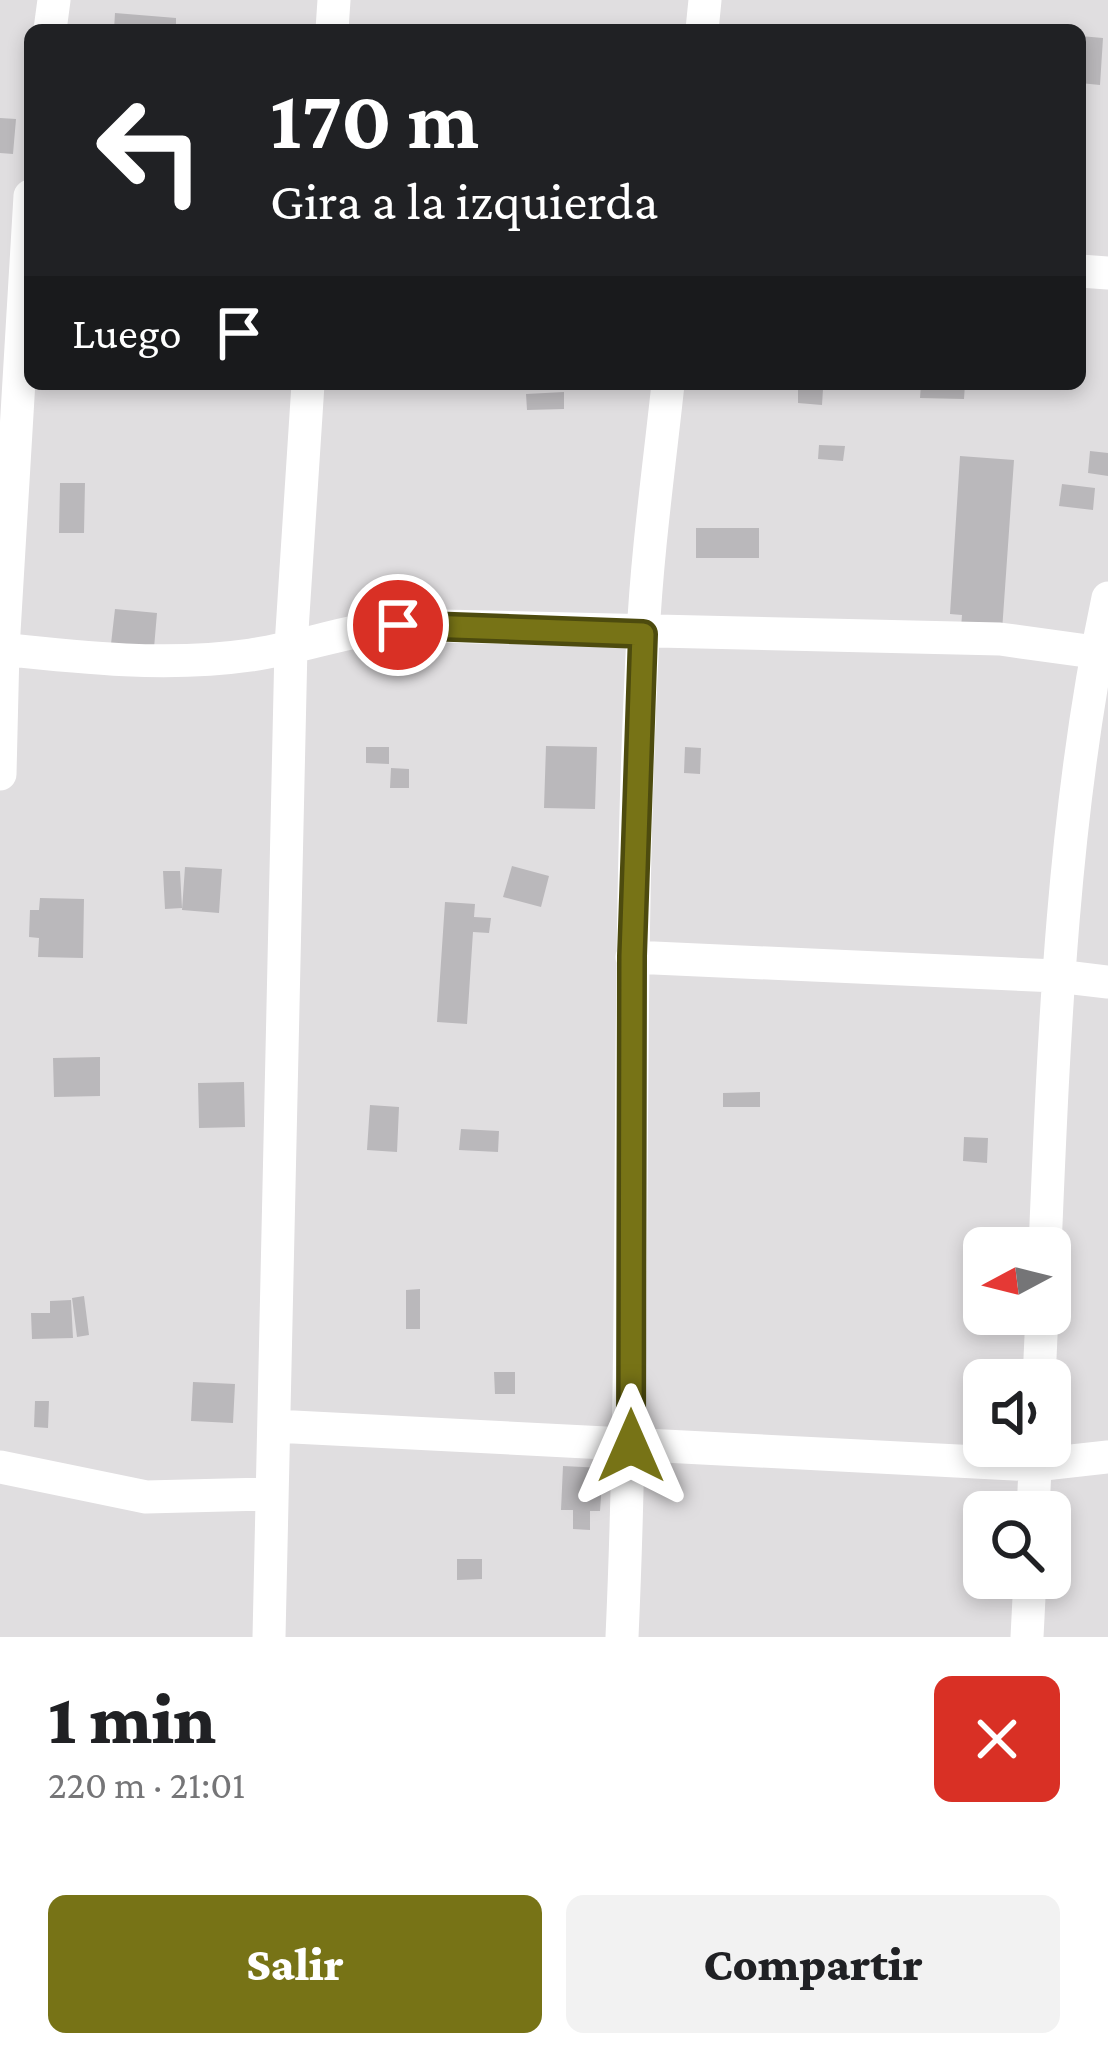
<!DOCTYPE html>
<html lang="es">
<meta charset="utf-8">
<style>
:root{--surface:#fff;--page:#f2f2f2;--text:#202124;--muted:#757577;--accent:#777316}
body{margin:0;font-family:"Crimson Pro",serif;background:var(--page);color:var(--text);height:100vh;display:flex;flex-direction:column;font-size:45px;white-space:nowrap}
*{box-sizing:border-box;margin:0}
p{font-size:39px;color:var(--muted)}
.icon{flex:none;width:66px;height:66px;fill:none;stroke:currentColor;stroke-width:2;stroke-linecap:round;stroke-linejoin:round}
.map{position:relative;height:1637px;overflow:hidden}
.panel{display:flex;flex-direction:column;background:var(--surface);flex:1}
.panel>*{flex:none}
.banner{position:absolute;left:24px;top:24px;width:1062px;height:366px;border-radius:18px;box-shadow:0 6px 18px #0003;background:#202124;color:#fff;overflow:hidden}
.needle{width:78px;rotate:263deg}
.controls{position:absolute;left:963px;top:1227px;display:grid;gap:24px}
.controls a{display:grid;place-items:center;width:108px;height:108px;border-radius:18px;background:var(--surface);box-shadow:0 6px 18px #0003;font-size:60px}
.pin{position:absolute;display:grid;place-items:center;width:102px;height:102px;color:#fff;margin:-51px;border:6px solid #fff;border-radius:50%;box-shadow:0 3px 12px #0007}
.me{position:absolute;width:132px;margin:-66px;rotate:0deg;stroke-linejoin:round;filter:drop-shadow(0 0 9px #0008)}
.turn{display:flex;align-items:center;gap:42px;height:252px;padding:0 48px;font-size:54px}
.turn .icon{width:156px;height:156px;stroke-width:2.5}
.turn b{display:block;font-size:84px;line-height:102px}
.then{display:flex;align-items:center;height:114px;padding:0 48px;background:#0003;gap:24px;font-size:45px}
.round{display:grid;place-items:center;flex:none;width:126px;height:126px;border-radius:18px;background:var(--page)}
.headline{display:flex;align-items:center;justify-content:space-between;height:204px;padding:0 48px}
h1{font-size:72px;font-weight:800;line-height:90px}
.button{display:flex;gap:24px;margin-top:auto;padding:24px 48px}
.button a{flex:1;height:138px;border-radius:18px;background:var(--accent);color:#fff;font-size:48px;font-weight:800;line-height:138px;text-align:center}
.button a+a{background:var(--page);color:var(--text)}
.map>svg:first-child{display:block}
.building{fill:#bab8bb}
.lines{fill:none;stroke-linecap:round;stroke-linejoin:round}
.street{stroke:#fff;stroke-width:33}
.route-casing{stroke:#4d4b0e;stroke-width:30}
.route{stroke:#777316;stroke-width:21}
</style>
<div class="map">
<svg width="1108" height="1637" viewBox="0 0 1108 1637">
<rect width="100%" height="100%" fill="#e0dee0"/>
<path class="building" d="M 115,13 L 176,18 L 176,30 L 114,30 Z
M 1080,36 L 1103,38 L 1100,85 L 1080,83 Z
M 0,118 L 16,119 L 13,154 L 0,153 Z
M 921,384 L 965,384 L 964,399 L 920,398 Z
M 798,388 L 823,389 L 822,405 L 798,403 Z
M 564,392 L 564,409 L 527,410 L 526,394 Z
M 819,445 L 845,446 L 843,461 L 818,459 Z
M 1090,451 L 1108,453 L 1108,476 L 1088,473 Z
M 960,456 L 1014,460 L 1002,631 L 961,628 L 962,615 L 950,614 Z
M 60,483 L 85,483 L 84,533 L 59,533 Z
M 1062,484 L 1095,488 L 1093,510 L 1059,506 Z
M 696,528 L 759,528 L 759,558 L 696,558 Z
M 115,609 L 157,613 L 154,648 L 111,644 Z
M 546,746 L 597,747 L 595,809 L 544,808 Z
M 366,747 L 389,747 L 389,764 L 366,763 Z
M 685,747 L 701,748 L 700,774 L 684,773 Z
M 391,768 L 409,769 L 409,788 L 390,788 Z
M 512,866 L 549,876 L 541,907 L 503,897 Z
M 185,867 L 222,869 L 219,913 L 182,910 Z
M 163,871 L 180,871 L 182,908 L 165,909 Z
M 40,898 L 84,899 L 83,958 L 38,957 L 39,938 L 29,937 L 30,910 L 39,910 Z
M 445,902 L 475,904 L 474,917 L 491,918 L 489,933 L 473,932 L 467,1024 L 437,1022 Z
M 100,1057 L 100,1096 L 54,1097 L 53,1058 Z
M 244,1082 L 245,1127 L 199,1128 L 198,1083 Z
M 760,1092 L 760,1107 L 723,1107 L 723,1093 Z
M 370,1105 L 399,1107 L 397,1152 L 367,1150 Z
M 461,1129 L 499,1131 L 498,1152 L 459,1150 Z
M 964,1137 L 988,1138 L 987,1163 L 963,1161 Z
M 420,1289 L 420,1329 L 406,1329 L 406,1290 Z
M 84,1296 L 89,1335 L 77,1337 L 72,1298 Z
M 71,1300 L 73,1338 L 32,1339 L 31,1313 L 50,1313 L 50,1301 Z
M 494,1372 L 515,1372 L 515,1394 L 495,1394 Z
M 193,1382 L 235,1384 L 233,1423 L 191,1421 Z
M 35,1401 L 49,1401 L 48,1428 L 34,1427 Z
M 563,1466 L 603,1468 L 600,1511 L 590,1511 L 590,1530 L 573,1529 L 573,1510 L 561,1510 Z
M 457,1559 L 482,1559 L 482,1579 L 457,1580 Z"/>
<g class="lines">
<path class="street" d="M 50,30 L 54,0
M 332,30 L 334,0
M 702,30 L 705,0
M 1080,271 L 1108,273
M 0,649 C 83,658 168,667 251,655 C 301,648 346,630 397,625 L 1000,639 L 1108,654
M 0,774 L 3,649 L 30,196
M 632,957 L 1057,976 L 1108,982
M 1045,1248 C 1054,1032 1063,810 1108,598
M 1039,1380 L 1042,1314
M 274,1426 L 1035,1465 L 1108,1457
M 0,1467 L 146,1497 L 270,1494
M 1033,1512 L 1036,1446
M 269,1637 L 291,646 L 308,384
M 622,1637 C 637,1304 625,970 643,637 C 647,553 659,468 668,384
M 1027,1637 L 1030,1578"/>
</g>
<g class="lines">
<g class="route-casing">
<path id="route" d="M 398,625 L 643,634 L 632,956 L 631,1446"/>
</g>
<use href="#route" class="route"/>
</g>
</svg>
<div class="controls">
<a><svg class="needle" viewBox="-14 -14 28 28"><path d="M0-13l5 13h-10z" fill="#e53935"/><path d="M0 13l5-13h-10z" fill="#757577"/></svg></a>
<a><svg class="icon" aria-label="sound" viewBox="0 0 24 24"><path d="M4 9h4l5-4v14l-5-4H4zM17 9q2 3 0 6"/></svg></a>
<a><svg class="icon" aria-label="search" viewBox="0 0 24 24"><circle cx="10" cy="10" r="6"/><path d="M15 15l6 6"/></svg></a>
</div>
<div class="pin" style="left:398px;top:625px;background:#d93025"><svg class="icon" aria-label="arrive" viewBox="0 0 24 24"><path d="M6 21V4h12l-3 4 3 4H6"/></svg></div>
<svg class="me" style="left:631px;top:1446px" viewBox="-20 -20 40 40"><path d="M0-17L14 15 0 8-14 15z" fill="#777316" stroke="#fff" stroke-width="4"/></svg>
<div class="banner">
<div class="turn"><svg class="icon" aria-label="left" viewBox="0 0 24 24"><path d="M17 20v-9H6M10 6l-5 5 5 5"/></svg><div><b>170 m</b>Gira a la izquierda</div></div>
<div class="then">Luego<svg class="icon" aria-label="arrive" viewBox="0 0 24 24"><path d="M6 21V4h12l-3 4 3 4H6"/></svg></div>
</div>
</div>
<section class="panel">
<div class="headline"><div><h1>1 min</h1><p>220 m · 21:01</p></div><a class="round" style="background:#d93025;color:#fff"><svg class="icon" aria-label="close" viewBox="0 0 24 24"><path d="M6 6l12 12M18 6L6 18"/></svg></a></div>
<div class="button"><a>Salir</a><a>Compartir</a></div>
</section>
